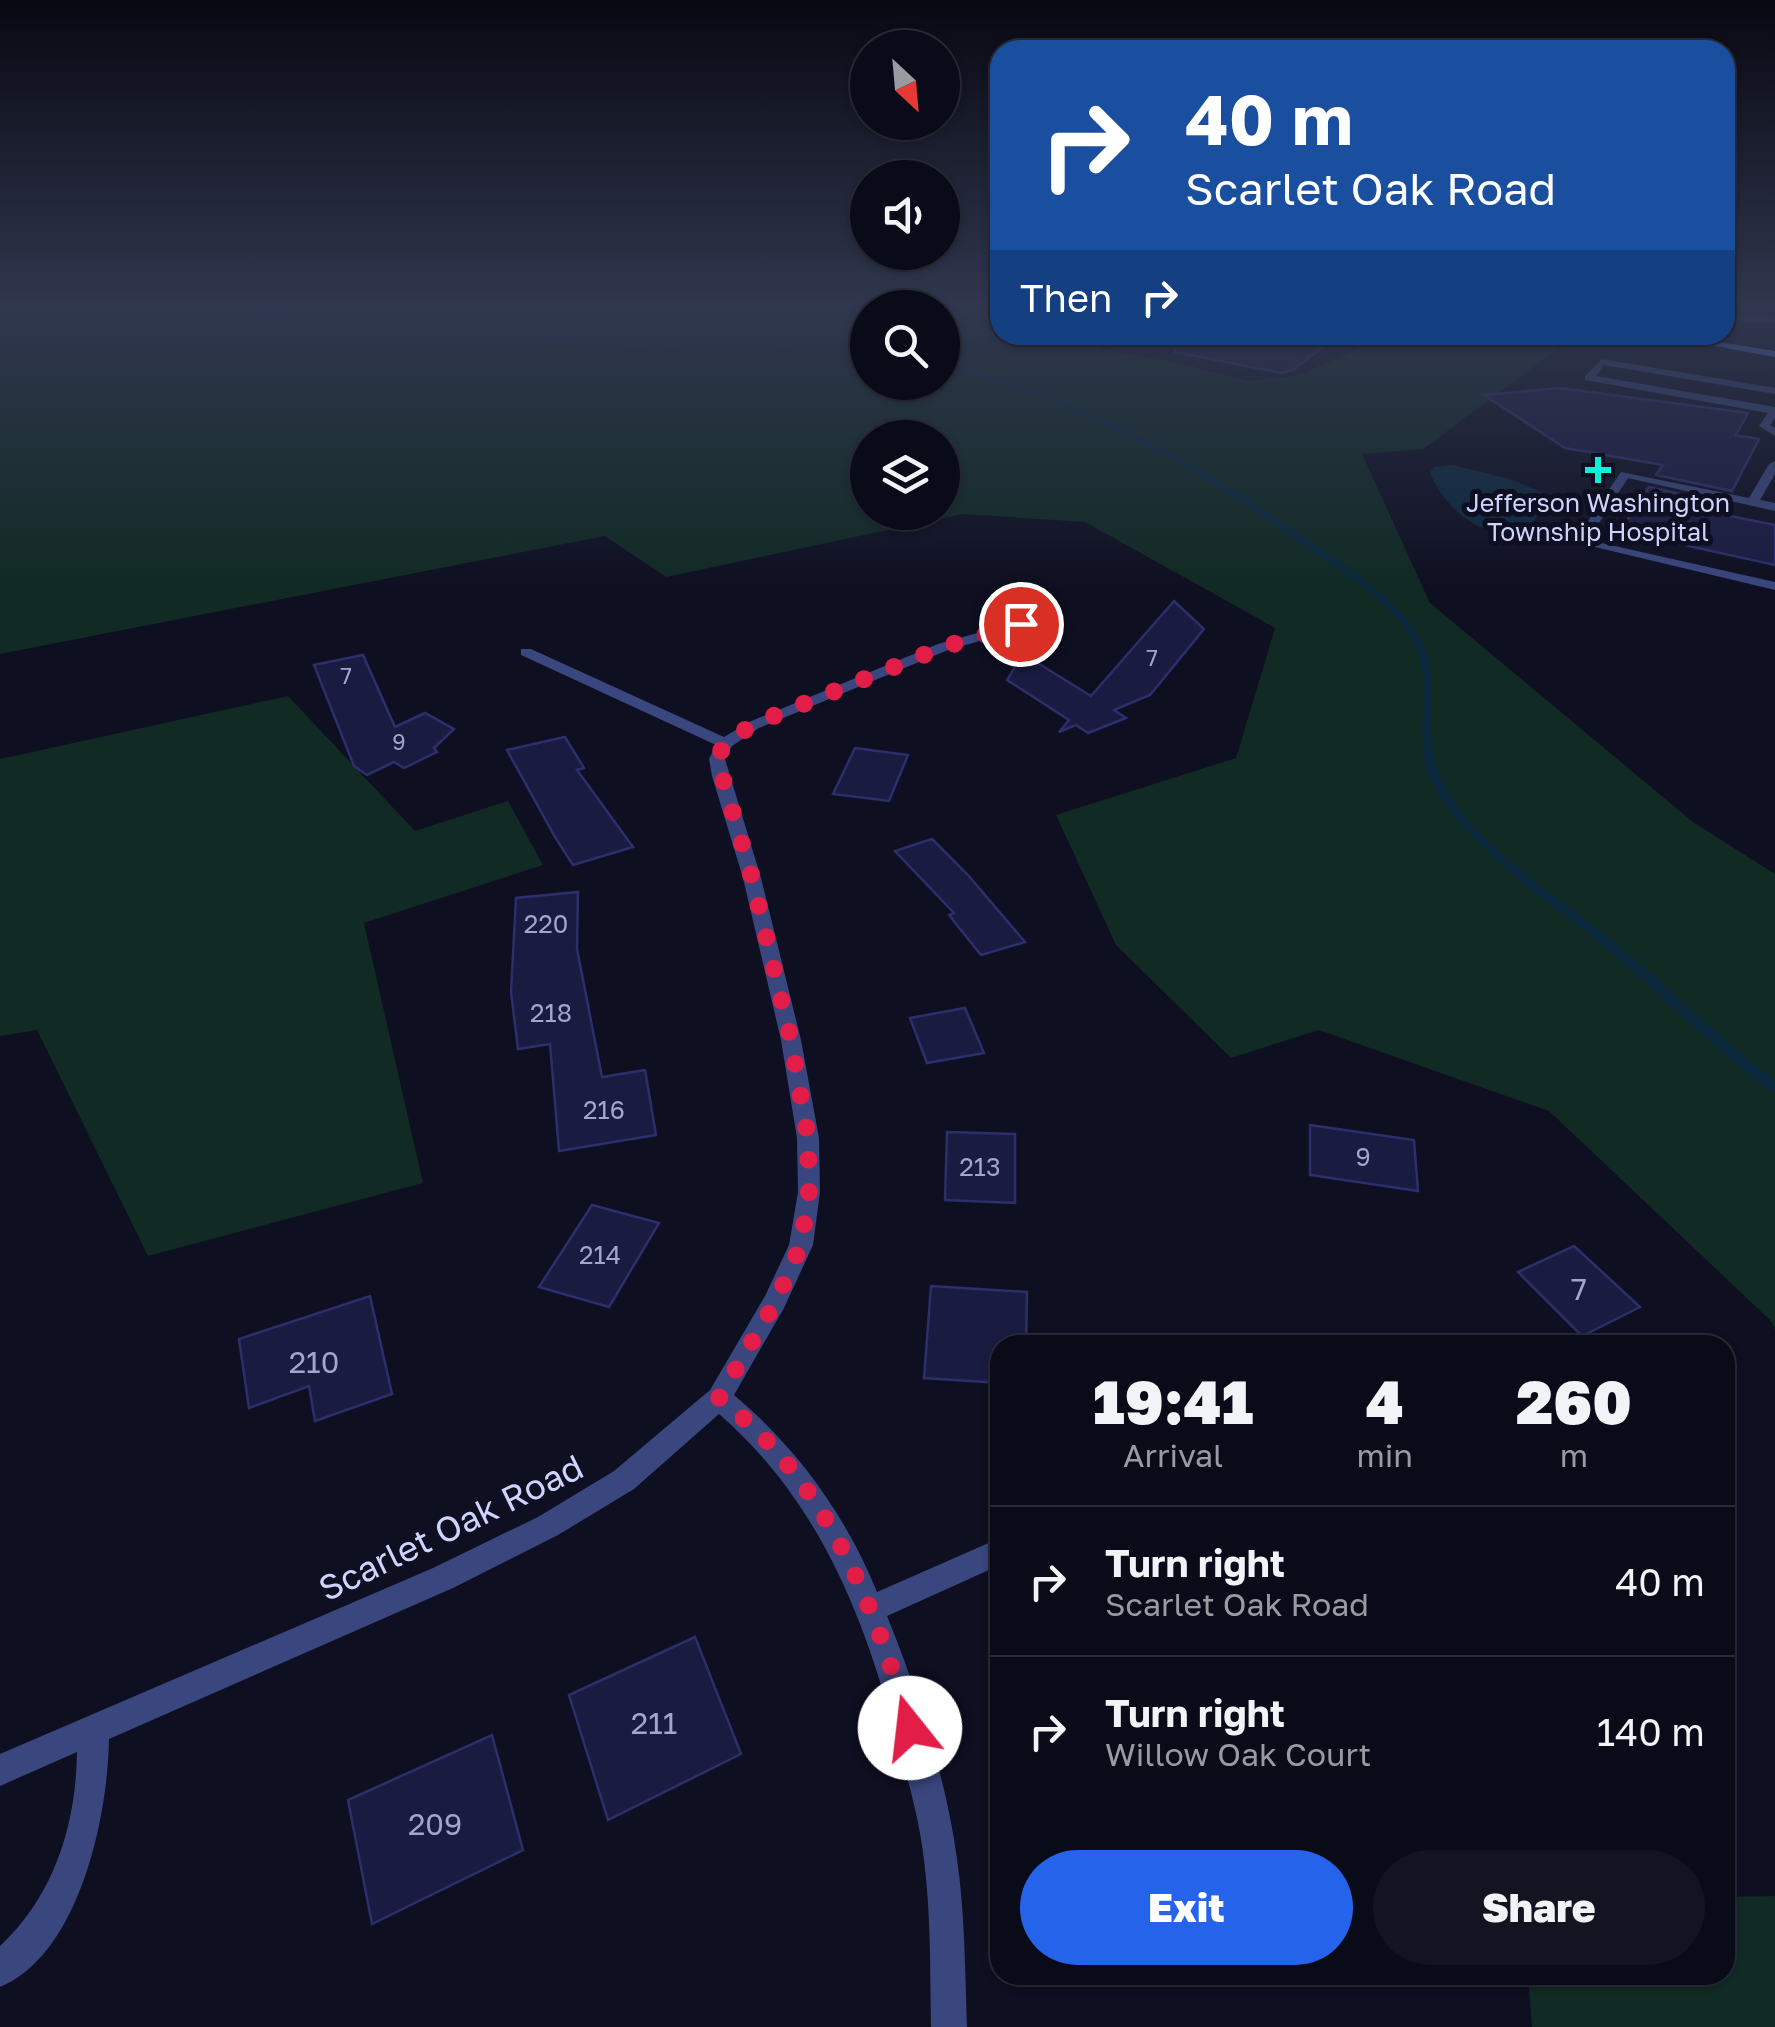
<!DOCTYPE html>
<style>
:root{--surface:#0a0b19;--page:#131422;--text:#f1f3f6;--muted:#999ba2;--line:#2a2b38;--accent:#2563eb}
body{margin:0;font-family:"Golos Text",sans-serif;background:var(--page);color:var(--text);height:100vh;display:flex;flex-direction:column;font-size:38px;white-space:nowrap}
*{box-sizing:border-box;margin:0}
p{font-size:32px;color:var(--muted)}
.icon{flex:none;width:55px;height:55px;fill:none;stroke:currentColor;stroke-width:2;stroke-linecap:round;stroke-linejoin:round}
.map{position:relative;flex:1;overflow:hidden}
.drawer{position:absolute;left:990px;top:1335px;width:745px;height:650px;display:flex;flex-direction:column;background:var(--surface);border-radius:30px;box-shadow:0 2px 8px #0004,0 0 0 2px var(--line)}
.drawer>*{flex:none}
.banner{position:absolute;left:990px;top:40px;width:745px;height:305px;border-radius:30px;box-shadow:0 2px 8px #0004,0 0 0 2px var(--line);background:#1a4fa0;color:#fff;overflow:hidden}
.needle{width:65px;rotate:154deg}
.fabs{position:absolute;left:850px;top:30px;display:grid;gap:20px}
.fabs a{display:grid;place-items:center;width:110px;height:110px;border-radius:50%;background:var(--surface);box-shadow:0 2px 8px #0004,0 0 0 2px var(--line);font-size:50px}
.pin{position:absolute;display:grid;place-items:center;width:85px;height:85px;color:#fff;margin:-42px;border:5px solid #fff;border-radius:50%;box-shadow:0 2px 10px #0007}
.me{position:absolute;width:110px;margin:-55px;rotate:344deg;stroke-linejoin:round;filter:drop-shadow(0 0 8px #0008)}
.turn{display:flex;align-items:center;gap:35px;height:210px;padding:0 30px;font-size:45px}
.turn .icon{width:130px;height:130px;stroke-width:2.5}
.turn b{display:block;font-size:70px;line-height:85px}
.then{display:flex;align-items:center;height:95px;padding:0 30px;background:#0003;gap:20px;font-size:38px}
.eta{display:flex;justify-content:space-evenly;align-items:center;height:170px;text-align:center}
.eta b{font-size:60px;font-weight:800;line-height:70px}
.cta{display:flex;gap:20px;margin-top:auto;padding:20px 30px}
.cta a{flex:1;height:115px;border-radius:60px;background:var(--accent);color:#fff;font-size:40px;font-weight:800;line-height:115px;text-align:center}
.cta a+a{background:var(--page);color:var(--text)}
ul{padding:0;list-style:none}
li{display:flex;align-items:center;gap:30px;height:150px;padding:0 30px;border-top:2px solid var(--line)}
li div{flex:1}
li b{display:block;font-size:38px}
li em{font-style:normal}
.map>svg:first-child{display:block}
.green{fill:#112a24;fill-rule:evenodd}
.water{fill:#0b283d}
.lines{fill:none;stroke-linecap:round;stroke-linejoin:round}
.stream{fill:#0b283d;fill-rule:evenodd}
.building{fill:#1a1b41;stroke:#2d2e6c;stroke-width:2.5}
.lane{fill:#3a467e;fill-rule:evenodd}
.street{fill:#3a467e;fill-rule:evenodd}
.secondary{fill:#6985fb;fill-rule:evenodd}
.route{stroke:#e11d48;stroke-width:18;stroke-dasharray:0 32.4}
.poi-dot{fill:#07f2d6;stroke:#0e0f21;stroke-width:4}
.labels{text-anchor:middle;stroke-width:10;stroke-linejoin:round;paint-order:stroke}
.far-number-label{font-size:22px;fill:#a2a6cf}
.far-poi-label{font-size:25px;fill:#cfd4fe;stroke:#0e0f21}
.number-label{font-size:25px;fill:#a2a6cf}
.near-number-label{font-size:30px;fill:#a2a6cf}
.near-street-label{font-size:35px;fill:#cfd4fe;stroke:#0e0f21}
</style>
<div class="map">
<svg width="1775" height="2027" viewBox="0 0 1775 2027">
<rect width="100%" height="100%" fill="#0e0f21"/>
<path class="green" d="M 0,306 L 981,306 L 1000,308 L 1000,335 L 1097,335 L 1099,349 L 1180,363 L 1250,381 L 1299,375 L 1391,335 L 1576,335 L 1423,449 L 1362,454 L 1430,603 L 1693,822 L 1775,874 L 1775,1330 L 1772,1322 L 1549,1111 L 1319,1030 L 1231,1058 L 1116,945 L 1056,815 L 1236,758 L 1275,628 L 1085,522 L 963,514 L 666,577 L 605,536 L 0,654 ZM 868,308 L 942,308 L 942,382 L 868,382 ZM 868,438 L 942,438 L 942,512 L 868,512 Z
M 288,696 L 415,831 L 508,801 L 543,865 L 364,923 L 423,1183 L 148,1256 L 37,1030 L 0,1036 L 0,759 Z
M 1775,1896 L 1775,2027 L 1532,2027 L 1528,1975 L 1725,1975 L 1725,1897 Z"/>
<path class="water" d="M 1453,465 L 1510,479 L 1549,495 C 1545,503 1540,516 1532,522 C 1492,553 1443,508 1430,472 L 1434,467 Z"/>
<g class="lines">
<path class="stream" d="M 216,306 L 228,306 L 267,315 L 510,329 L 622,343 L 751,341 L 868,350 L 868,354 L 751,345 L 622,347 L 510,333 L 267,319 Z
M 942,362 C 1086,399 1197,460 1317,546 C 1359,576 1410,606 1429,657 C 1435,696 1425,751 1444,785 C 1481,851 1561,897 1618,945 C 1671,989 1719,1038 1775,1080 L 1775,1092 L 1770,1091 C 1713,1048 1664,998 1610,952 C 1557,906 1495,869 1452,813 C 1443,801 1433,788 1428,774 C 1413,732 1435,681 1412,640 C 1392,604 1351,579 1318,555 C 1197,468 1087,404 942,366 Z"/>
</g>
<path class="building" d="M 1176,335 L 1338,335 L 1293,370 L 1281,373 L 1175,352 Z
M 1560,388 L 1748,413 L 1736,435 L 1759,439 L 1732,491 L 1656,475 L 1663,465 L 1565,448 L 1484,395 Z
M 1649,487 L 1725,504 L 1720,514 L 1775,525 L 1775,565 L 1620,531 Z
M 1174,601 L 1204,629 L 1150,695 L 1114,710 L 1126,718 L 1088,733 L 1076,725 L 1059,732 L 1069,720 L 1007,680 L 1023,654 L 1091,696 Z
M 363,655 L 395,727 L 425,713 L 454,729 L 434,748 L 437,752 L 404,768 L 394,762 L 367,775 L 354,766 L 314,665 Z
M 565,737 L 584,768 L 577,770 L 633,847 L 573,865 L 555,837 L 507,750 Z
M 855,748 L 908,755 L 889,801 L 833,794 Z
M 932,839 L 968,875 L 1025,942 L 981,955 L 949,915 L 954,913 L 895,851 Z
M 578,892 L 577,949 L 602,1077 L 645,1070 L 656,1135 L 559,1151 L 550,1044 L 518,1049 L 511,992 L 516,898 Z
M 965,1008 L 984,1053 L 927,1063 L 910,1018 Z
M 1310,1125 L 1414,1140 L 1418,1191 L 1310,1175 Z
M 947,1132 L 1015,1134 L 1015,1203 L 945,1200 Z
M 592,1205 L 659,1223 L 609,1307 L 539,1287 Z
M 1574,1246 L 1640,1307 L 1582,1336 L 1518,1272 Z
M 931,1286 L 1027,1292 L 1026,1345 L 1000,1345 L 1000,1383 L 924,1378 Z
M 370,1296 L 392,1394 L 315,1421 L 309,1386 L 249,1408 L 239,1339 Z
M 695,1637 L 741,1754 L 608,1820 L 569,1695 Z
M 492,1735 L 523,1850 L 372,1924 L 348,1800 Z"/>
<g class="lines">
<path class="lane" d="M 1725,314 L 1775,317 L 1775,323 L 1725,320 Z
M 1602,359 L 1775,388 L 1775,394 L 1604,365 L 1596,376 L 1775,407 L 1775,418 L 1770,425 L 1775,428 L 1775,436 L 1759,426 L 1768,413 L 1585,380 L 1585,376 Z
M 1775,461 L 1775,474 L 1760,500 L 1775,503 L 1775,511 L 1628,478 L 1588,540 L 1775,582 L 1775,590 L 1574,542 L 1621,472 L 1749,498 L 1769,464 Z"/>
<path class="street" d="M 1021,621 L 1028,625 L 1026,628 L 948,650 L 759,728 L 732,746 L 725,759 L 761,878 L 801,1040 L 819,1138 L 820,1192 L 813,1245 L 784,1308 L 734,1395 C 798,1449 845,1514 877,1592 L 1000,1538 L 1000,1565 L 887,1616 C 918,1693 946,1777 957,1859 C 965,1914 965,1971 967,2027 L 931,2027 C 930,1971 931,1915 924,1860 C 919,1817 907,1776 895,1734 C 863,1612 816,1498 719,1414 L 634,1489 L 558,1535 L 453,1588 L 109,1739 C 108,1815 80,1954 0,1987 L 0,1946 C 54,1896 76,1825 77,1752 L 0,1786 L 0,1754 L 433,1568 L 538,1517 L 614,1471 L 710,1390 L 765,1296 L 789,1245 L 798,1192 L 797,1138 L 781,1040 L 743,878 L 712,776 L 709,759 L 716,745 L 521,655 L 521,649 L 531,649 L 724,737 L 749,722 L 938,644 Z"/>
<path class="secondary" d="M 1655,335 L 1677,335 L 1775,351 L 1775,357 Z"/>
</g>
<linearGradient id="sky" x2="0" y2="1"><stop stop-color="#080812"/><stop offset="0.52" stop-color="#30374e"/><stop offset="1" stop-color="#30374e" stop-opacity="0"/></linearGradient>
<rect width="1775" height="590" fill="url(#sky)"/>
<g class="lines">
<path class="route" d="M 910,1728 C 874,1603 826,1479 719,1398 L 776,1301 L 801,1245 L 809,1192 L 808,1138 L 791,1040 L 752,878 L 717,759 L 725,743 L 754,724 L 943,647 L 1021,624"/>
</g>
<path class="poi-dot" d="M1593 455h10v10h10v10h-10v10h-10v-10h-10v-10h10z"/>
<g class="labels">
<g class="far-number-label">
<text x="1152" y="666">7</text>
<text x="346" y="684">7</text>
<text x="399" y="750">9</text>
</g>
<g class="far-poi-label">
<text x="1598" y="512">Jefferson Washington<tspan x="1598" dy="29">Township Hospital</tspan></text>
</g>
<g class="number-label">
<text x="546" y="933">220</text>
<text x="551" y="1022">218</text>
<text x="604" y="1119">216</text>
<text x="1363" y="1166">9</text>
<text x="980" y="1176">213</text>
<text x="600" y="1264">214</text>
</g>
<g class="near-number-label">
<text x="1579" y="1300">7</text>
<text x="314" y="1373">210</text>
<text x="654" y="1734">211</text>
<text x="435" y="1835">209</text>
</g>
<g class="near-street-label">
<text transform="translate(451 1528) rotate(-26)" y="12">Scarlet Oak Road</text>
</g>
</g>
</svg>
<div class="fabs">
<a><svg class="needle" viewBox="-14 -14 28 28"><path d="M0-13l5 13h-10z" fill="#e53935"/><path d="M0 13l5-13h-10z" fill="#999ba2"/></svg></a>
<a><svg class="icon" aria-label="sound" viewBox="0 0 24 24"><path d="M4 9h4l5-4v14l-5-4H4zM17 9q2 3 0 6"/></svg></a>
<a><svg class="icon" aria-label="search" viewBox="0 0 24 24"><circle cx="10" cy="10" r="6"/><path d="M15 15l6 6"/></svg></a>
<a><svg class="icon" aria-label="layers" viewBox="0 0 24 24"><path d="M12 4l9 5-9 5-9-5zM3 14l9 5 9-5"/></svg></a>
</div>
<div class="pin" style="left:1021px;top:624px;background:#d93025"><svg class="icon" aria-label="arrive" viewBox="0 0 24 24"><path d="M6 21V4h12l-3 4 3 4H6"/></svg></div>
<svg class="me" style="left:910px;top:1728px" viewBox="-20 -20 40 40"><circle r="19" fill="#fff"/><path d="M0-13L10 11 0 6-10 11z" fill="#e11d48"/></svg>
<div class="banner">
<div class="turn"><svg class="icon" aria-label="right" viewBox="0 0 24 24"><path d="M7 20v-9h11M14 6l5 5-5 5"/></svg><div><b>40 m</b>Scarlet Oak Road</div></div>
<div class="then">Then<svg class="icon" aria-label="right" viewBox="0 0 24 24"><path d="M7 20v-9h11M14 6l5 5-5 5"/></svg></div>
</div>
<section class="drawer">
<div class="eta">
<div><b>19:41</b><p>Arrival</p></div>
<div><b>4</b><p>min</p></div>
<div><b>260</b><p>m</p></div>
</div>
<ul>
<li><svg class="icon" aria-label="right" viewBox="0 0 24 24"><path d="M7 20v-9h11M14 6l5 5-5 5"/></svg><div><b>Turn right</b><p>Scarlet Oak Road</p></div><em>40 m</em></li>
<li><svg class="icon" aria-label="right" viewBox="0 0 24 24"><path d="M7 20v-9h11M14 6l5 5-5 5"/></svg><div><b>Turn right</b><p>Willow Oak Court</p></div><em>140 m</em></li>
</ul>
<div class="cta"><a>Exit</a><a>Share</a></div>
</section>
</div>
